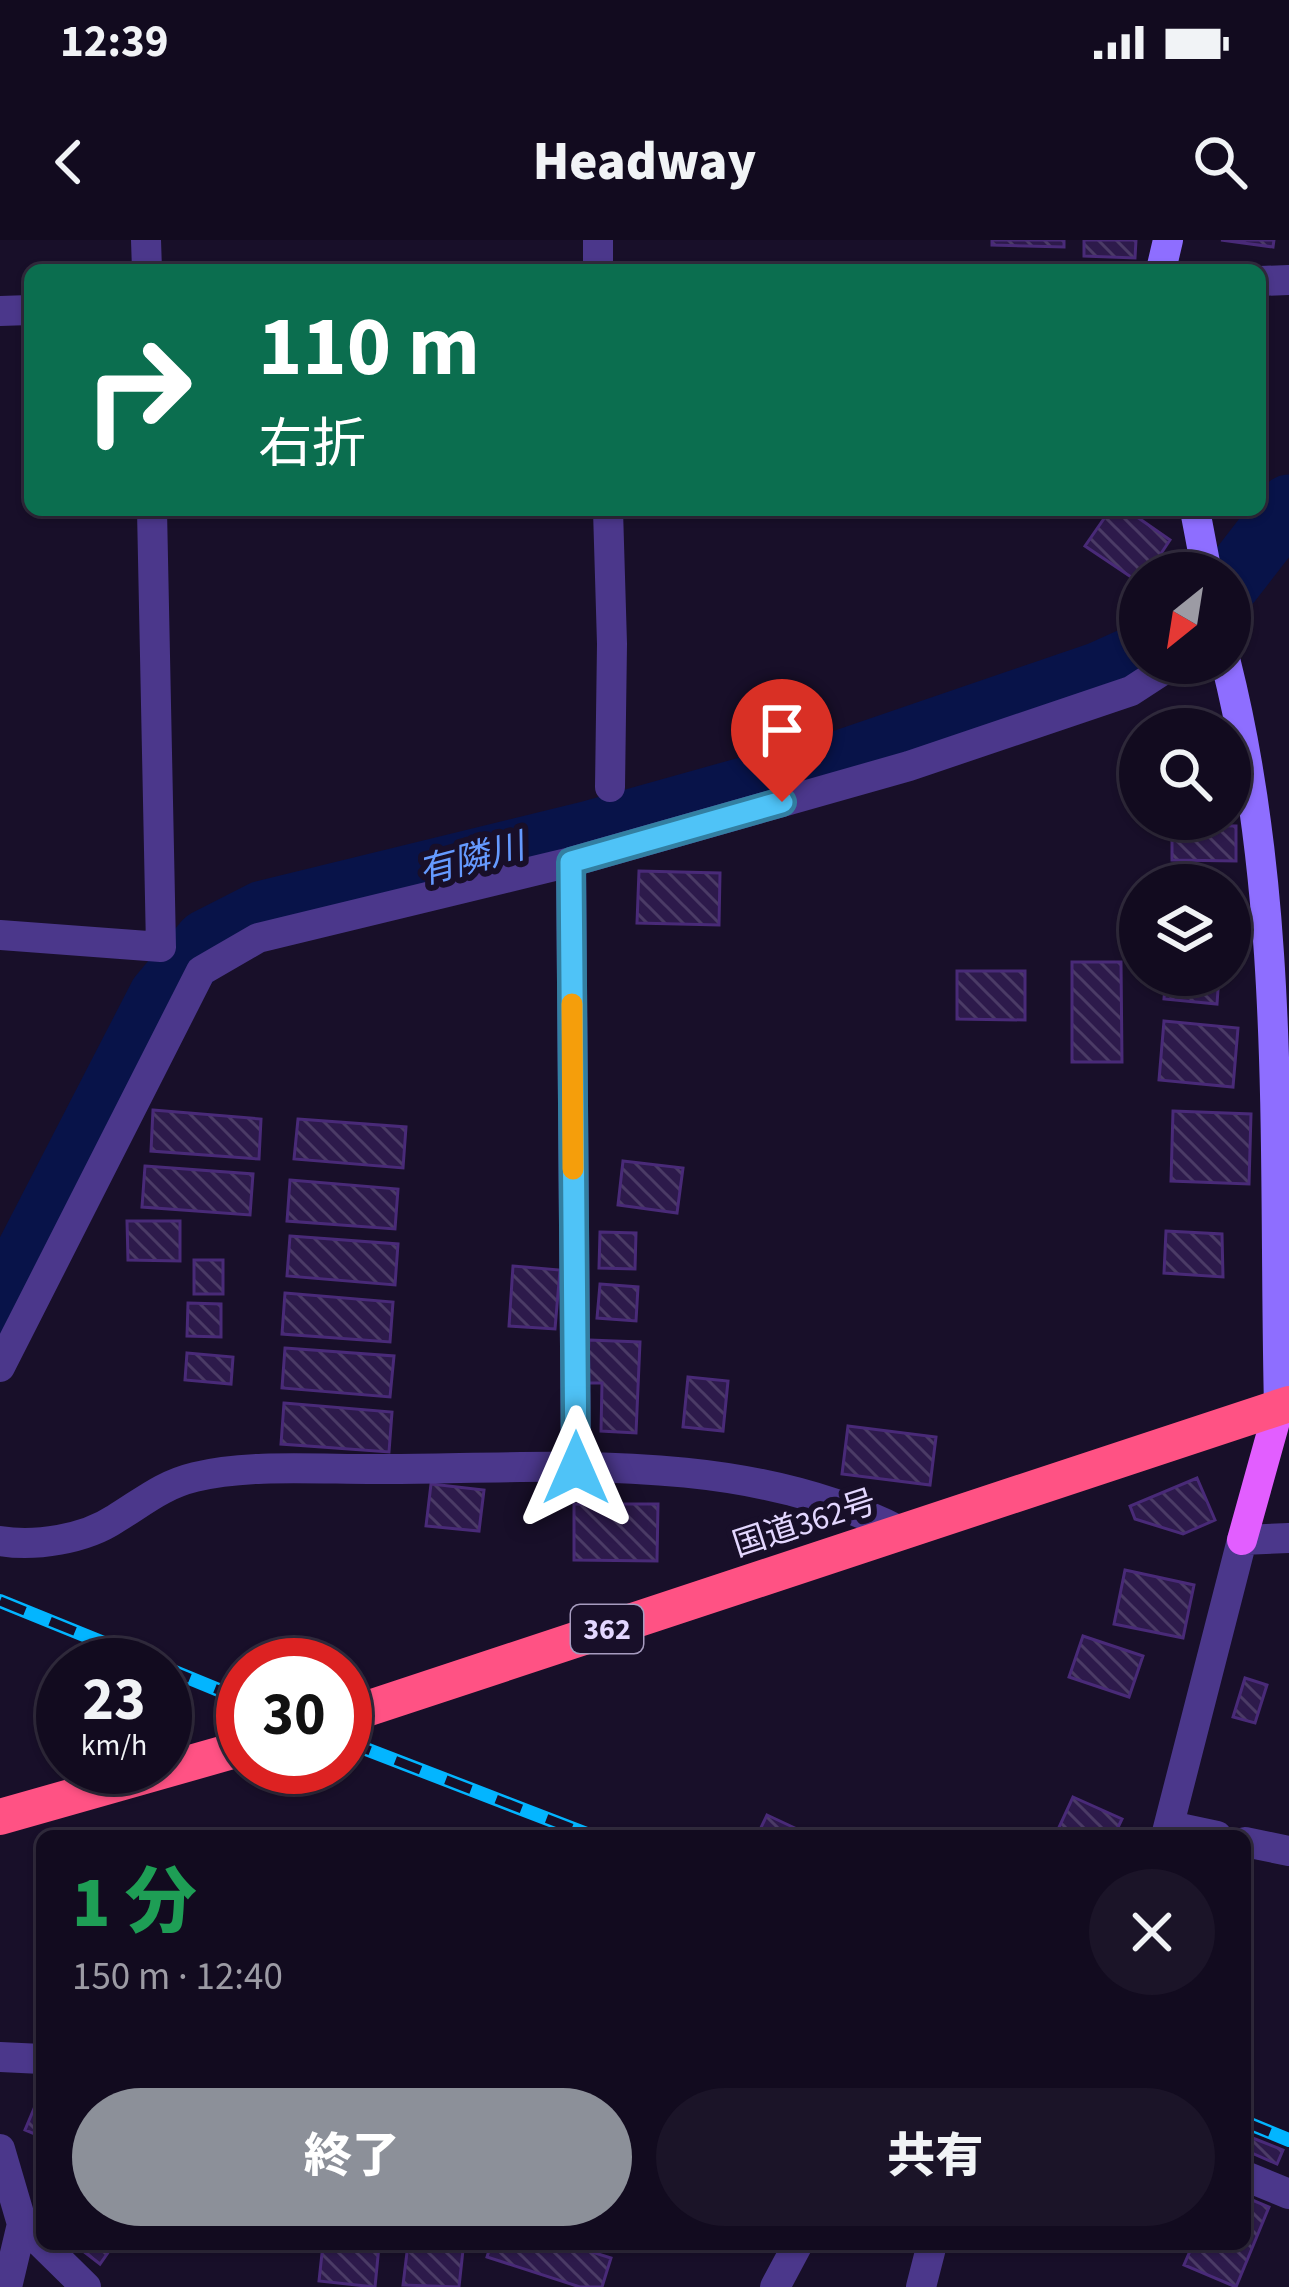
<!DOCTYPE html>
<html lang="ja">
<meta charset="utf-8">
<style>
:root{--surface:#120b1f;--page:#1b1428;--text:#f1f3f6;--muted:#9c9ba4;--line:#312b3d;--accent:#8c9099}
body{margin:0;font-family:"Source Sans 3","Noto Sans JP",sans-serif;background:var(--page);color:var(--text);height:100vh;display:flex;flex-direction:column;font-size:45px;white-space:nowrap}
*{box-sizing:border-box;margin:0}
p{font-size:39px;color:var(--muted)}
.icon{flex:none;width:66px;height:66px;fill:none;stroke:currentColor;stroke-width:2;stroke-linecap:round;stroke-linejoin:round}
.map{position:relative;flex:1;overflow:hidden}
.details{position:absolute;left:36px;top:1590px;width:1215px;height:420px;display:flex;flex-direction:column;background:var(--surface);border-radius:18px;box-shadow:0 3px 9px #0004,0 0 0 3px var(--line)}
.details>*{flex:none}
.guide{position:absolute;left:24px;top:24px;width:1242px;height:252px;border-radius:18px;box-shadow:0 3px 9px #0004,0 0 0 3px var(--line);background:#0b6e4f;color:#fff;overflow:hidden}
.needle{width:78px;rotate:210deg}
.fabs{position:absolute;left:1119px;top:312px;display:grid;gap:24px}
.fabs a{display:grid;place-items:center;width:132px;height:132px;border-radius:50%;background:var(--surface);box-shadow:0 3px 9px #0004,0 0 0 3px var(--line);font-size:60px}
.speed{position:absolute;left:36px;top:1398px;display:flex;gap:24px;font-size:60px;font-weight:700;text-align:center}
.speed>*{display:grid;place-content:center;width:156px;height:156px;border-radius:50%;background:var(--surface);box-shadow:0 3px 9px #0004,0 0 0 3px var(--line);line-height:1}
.speed small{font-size:30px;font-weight:400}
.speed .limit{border:18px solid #d22;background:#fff;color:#111}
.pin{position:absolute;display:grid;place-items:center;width:102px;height:102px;color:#fff;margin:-123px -51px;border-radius:50% 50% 50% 0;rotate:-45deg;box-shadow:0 0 12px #0007}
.pin .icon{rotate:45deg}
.me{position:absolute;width:132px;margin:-66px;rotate:0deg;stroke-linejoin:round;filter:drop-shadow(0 0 9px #0008)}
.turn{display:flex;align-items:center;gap:42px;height:252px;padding:0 36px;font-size:54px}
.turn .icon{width:156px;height:156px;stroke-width:2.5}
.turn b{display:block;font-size:84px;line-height:102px}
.round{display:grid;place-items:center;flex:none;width:126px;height:126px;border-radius:63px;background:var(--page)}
.head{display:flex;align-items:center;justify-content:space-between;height:204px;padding:0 36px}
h1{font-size:72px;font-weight:800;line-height:90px;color:#1e9e55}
.action{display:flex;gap:24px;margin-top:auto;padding:24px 36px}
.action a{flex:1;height:138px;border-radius:72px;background:var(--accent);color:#fff;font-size:48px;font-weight:800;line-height:138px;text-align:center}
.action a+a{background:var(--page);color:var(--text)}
.status{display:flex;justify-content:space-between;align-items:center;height:84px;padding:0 60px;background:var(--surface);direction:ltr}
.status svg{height:33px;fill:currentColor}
header{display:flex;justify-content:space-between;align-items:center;height:156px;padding:0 36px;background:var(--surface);font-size:54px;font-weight:800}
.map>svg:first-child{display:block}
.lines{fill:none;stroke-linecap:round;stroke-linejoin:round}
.river{stroke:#081349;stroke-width:63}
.building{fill:url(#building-back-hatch);stroke:#492a78;stroke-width:3}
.street{stroke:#4b378b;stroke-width:30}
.secondary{stroke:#8e6eff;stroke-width:30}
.primary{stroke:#e25eff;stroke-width:30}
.highway{stroke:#ff5284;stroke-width:36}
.rail-casing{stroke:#03b5ff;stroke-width:14}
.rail{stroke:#180f29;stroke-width:9;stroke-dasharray:27;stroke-linecap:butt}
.route-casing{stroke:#337fa1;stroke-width:30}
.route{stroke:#4fc3f7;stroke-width:21}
.slow{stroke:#f59e0b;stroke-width:21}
.labels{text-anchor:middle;stroke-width:12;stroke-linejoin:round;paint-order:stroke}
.shield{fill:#180f29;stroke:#a69bbf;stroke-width:3}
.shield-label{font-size:30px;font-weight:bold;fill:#e3d7ff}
.street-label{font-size:33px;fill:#e3d7ff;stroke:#180f29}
.water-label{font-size:36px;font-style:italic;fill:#659aff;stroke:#180f29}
</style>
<div class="status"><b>12:39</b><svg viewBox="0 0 49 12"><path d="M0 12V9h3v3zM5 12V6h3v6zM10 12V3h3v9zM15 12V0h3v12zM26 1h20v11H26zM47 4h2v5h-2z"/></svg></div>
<header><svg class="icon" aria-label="back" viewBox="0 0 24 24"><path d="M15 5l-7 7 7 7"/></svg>Headway<svg class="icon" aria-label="search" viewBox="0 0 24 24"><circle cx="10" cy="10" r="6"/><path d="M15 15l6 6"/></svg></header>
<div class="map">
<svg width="1289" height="2047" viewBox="0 0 1289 2047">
<defs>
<pattern id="building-back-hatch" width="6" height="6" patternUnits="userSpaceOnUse" patternTransform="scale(3)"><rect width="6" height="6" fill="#2d1a4b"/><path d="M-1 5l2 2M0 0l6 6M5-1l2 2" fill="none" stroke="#4b3b66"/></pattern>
</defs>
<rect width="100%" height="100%" fill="#180f29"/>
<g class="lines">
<path class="river" d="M 1230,342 L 1289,266
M 0,1066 L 160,756 L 206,701 L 263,672 L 590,592 L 837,523 L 1100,433 L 1140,415"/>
</g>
<path class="building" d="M 992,0 L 1064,0 L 1064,7 L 992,5 Z
M 1084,0 L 1136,0 L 1135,18 L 1084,16 Z
M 1221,0 L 1274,0 L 1273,7 Z
M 1260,105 L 1265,105 L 1263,160 L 1260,160 Z
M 1110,270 L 1127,270 L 1170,300 L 1148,333 L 1140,333 L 1140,343 L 1085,306 Z
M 1172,585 L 1236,586 L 1236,621 L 1172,620 Z
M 639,631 L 720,633 L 719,685 L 637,683 Z
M 1170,639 L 1231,642 L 1230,661 L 1230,645 L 1170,645 Z
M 1072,722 L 1121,722 L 1122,822 L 1072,822 Z
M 957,731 L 1025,731 L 1025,780 L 957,779 Z
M 1166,735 L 1219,735 L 1217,764 L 1164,759 Z
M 1164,781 L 1238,788 L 1233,847 L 1159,840 Z
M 153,870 L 261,879 L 259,919 L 151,911 Z
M 1173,871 L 1251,874 L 1249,944 L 1171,941 Z
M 298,879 L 406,887 L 403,928 L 294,919 Z
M 623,921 L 683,928 L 677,973 L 618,965 Z
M 145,926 L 253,934 L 250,975 L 142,967 Z
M 290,940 L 398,949 L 395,989 L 287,981 Z
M 127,981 L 180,981 L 180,1021 L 128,1020 Z
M 1166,991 L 1222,994 L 1223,1037 L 1164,1033 Z
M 600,992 L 636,993 L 635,1029 L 599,1028 Z
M 290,996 L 398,1004 L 395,1045 L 287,1036 Z
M 194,1020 L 223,1020 L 223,1054 L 194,1054 Z
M 513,1026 L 560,1030 L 555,1089 L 509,1086 Z
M 600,1044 L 638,1047 L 636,1081 L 597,1078 Z
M 285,1053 L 393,1062 L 390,1102 L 282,1094 Z
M 188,1063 L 221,1064 L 221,1097 L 187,1096 Z
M 589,1100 L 640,1102 L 636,1193 L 601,1191 L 602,1143 L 587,1143 Z
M 285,1108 L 394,1116 L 390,1157 L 282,1148 Z
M 187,1113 L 233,1117 L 231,1144 L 185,1140 Z
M 688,1137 L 728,1141 L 723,1191 L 683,1187 Z
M 284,1163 L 392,1172 L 389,1212 L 281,1204 Z
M 848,1186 L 936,1197 L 930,1245 L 842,1234 Z
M 1197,1238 L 1215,1280 L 1183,1294 L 1135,1279 L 1130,1266 Z
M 431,1244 L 484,1250 L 479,1291 L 426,1286 Z
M 574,1264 L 658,1264 L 657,1321 L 574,1320 Z
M 1125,1330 L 1194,1345 L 1183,1398 L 1114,1384 Z
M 1083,1396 L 1143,1416 L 1129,1457 L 1069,1437 Z
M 1245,1438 L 1267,1445 L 1255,1483 L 1233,1477 Z
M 1073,1557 L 1122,1579 L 1114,1596 L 1055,1596 Z
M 767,1575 L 812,1596 L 757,1596 Z
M 41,1852 L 42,1852 L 42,1897 L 25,1890 Z
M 1245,1895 L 1283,1910 L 1277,1924 L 1245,1910 Z
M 1245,1957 L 1269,1967 L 1236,2047 L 1184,2025 L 1193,2004 L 1245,2004 Z
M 74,2004 L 114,2004 L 100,2024 Z
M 323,2004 L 379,2006 L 375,2047 L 319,2041 Z
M 408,2004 L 463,2010 L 459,2047 L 403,2045 Z
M 491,2004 L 567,2004 L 611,2018 L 602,2047 L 580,2047 L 487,2017 Z"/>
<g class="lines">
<path class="street" d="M 146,0 L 147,30
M 598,0 L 598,30
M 1260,41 L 1289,40
M 0,71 L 30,70
M 608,270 L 612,404 L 610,547
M 571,622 L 576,1228
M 0,695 L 161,707 L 152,270
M 0,1127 L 201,731 L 258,698 L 571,622 L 909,526 L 1131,451 L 1174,423
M 0,1301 C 35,1307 85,1299 115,1279 C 143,1262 162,1245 195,1237 C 252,1223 328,1230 387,1229 C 558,1228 743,1211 900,1291
M 1170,1586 L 1217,1596
M 1166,1596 L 1242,1300 L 1289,1298
M 1245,1602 L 1289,1611
M 0,1817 L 42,1819
M 0,1909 L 22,1984 L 7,2047
M 1245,1936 L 1289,1954
M 22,1984 L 86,2047
M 775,2047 L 798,2004
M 921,2047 L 932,2004"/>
<path class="secondary" d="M 1161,30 L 1168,0
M 1195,270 L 1207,333
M 1226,423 C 1287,665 1273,919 1279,1167"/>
<path class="primary" d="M 1242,1300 L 1279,1167"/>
<path class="highway" d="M 345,1476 L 1289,1164
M 0,1577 L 243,1508"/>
<g class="rail-casing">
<path id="rail" d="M 0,1361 L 158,1425
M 165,1428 L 243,1460
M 345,1501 L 592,1596
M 1245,1882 L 1289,1900"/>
</g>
<use href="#rail" class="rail"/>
</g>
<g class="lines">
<g class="route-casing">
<path id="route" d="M 576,1228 L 571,622 L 782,562"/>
</g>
<use href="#route" class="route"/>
<path class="slow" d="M 572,764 L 573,929"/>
</g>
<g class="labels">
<rect class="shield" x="571" y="1365" width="72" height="48" rx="9"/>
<g class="shield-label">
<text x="607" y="1399">362</text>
</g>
<g class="street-label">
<text transform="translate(804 1282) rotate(-18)" y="12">国道362号</text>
</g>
<g class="water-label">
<text transform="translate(471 618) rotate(-15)" y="13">有隣川</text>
</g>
</g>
</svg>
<div class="fabs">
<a><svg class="needle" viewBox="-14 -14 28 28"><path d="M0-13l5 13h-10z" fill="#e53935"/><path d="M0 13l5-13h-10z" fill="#9c9ba4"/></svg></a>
<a><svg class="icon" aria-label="search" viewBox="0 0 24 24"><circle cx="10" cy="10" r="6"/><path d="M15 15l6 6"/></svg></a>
<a><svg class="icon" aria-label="layers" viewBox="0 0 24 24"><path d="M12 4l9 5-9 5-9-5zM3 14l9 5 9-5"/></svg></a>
</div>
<div class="speed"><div>23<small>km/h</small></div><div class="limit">30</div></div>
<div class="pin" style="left:782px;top:562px;background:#d93025"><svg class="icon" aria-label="arrive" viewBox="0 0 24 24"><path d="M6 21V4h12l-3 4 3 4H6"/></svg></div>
<svg class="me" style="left:576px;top:1228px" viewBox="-20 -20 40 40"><path d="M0-17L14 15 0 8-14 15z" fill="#4fc3f7" stroke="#fff" stroke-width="4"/></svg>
<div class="guide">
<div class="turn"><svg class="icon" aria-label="right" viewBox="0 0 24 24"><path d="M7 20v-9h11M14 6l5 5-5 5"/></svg><div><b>110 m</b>右折</div></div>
</div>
<section class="details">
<div class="head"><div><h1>1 分</h1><p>150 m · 12:40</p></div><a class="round"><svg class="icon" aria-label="close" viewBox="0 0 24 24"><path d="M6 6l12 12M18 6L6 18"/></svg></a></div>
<div class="action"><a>終了</a><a>共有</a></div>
</section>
</div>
